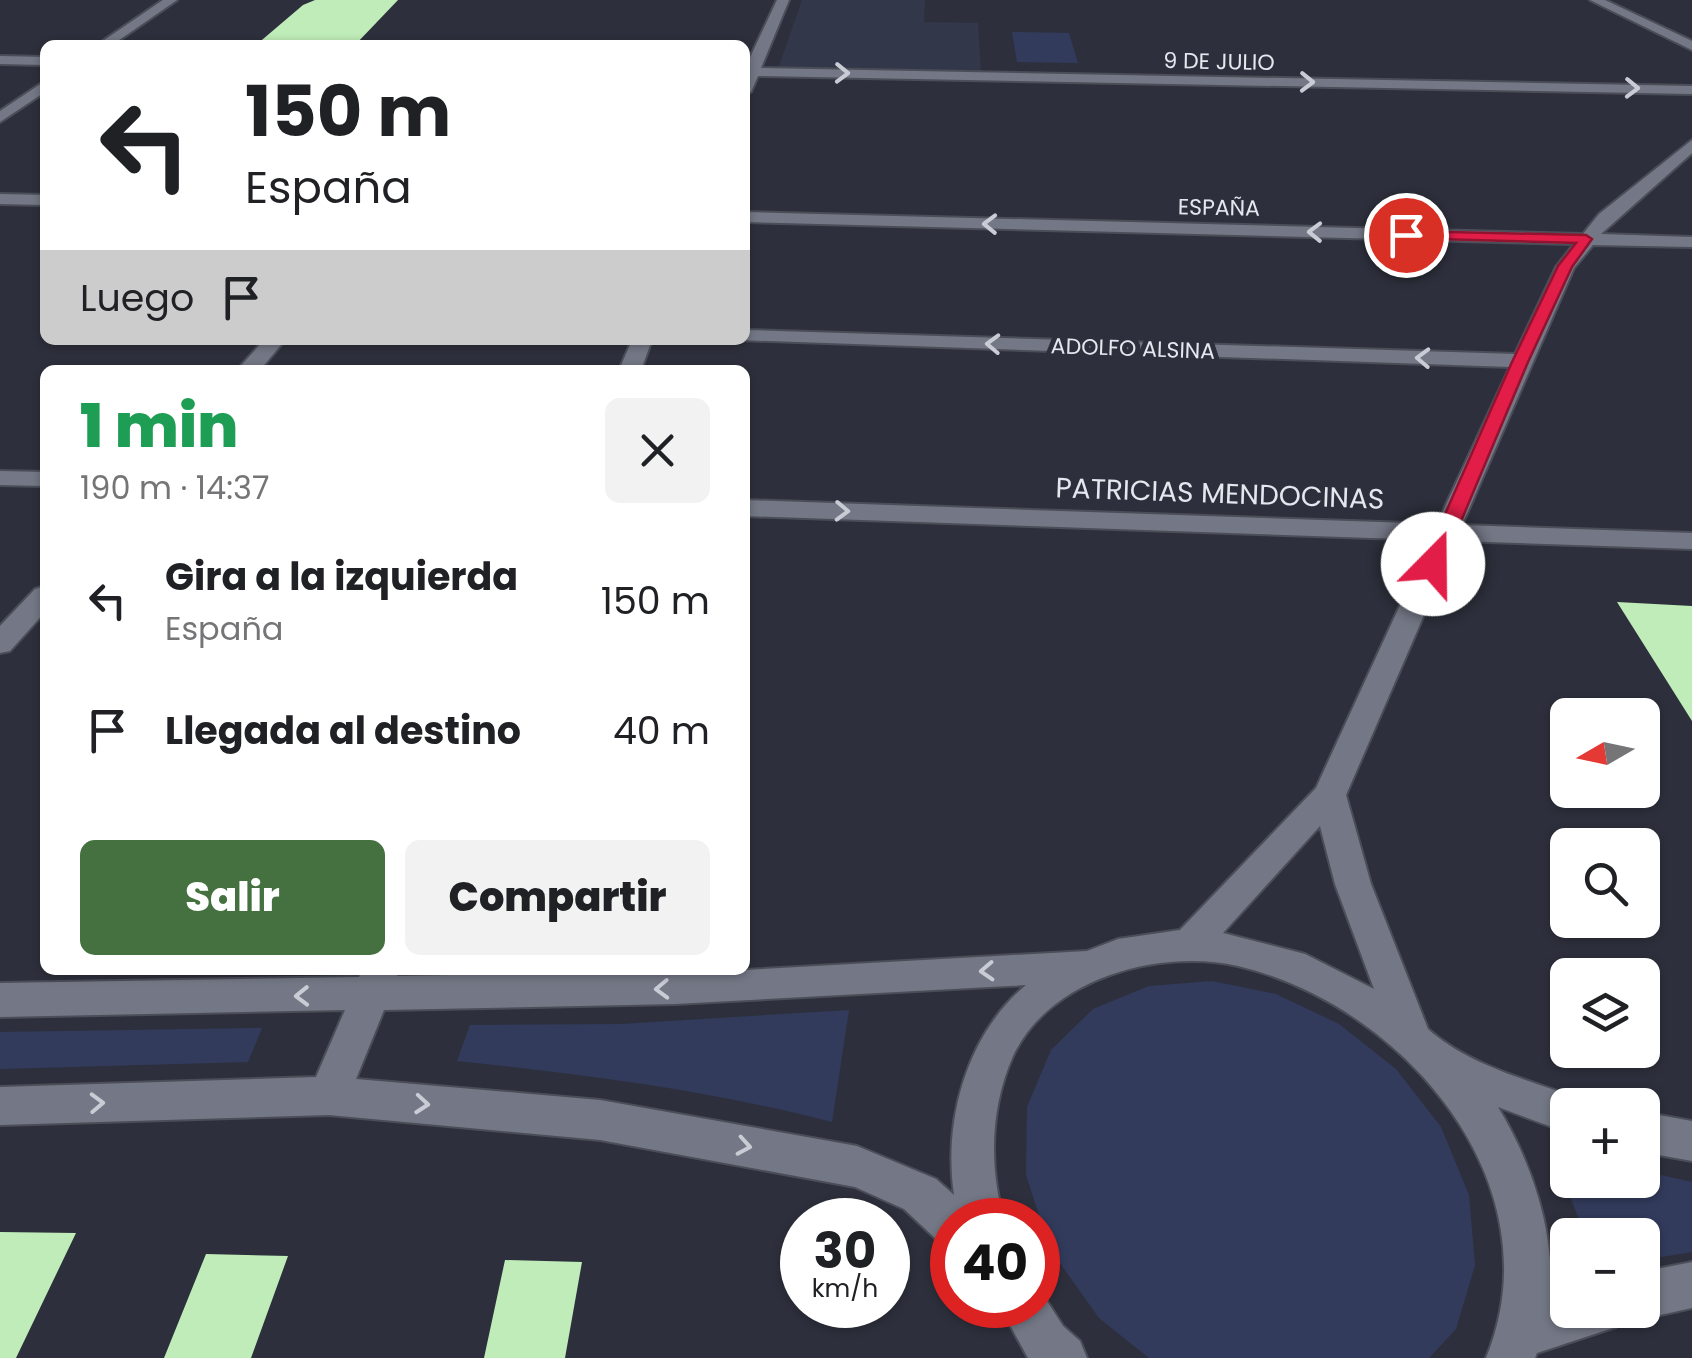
<!DOCTYPE html>
<html lang="es">
<meta charset="utf-8">
<style>
:root{--surface:#fff;--page:#f2f2f2;--text:#202124;--muted:#757577;--accent:#44713f}
body{margin:0;font-family:Poppins,sans-serif;background:var(--page);color:var(--text);height:100vh;display:flex;flex-direction:column;font-size:38px;white-space:nowrap}
*{box-sizing:border-box;margin:0}
p{font-size:32px;color:var(--muted)}
.icon{flex:none;width:55px;height:55px;fill:none;stroke:currentColor;stroke-width:2;stroke-linecap:round;stroke-linejoin:round}
.map{position:relative;flex:1;overflow:hidden}
.sheet{position:absolute;left:40px;top:365px;width:710px;height:610px;display:flex;flex-direction:column;background:var(--surface);border-radius:15px;box-shadow:0 2px 8px #0004}
.sheet>*{flex:none}
.banner{position:absolute;left:40px;top:40px;width:710px;height:305px;border-radius:15px;box-shadow:0 2px 8px #0004;background:#fff;color:var(--text);overflow:hidden}
.needle{width:65px;rotate:261deg}
.buttons{position:absolute;left:1550px;top:698px;display:grid;gap:20px}
.buttons a{display:grid;place-items:center;width:110px;height:110px;border-radius:15px;background:var(--surface);box-shadow:0 2px 8px #0004;font-size:50px}
.speed{position:absolute;left:780px;top:1198px;display:flex;gap:20px;font-size:50px;font-weight:700;text-align:center}
.speed>*{display:grid;place-content:center;width:130px;height:130px;border-radius:50%;background:var(--surface);box-shadow:0 2px 8px #0004;line-height:1}
.speed small{font-size:25px;font-weight:400}
.speed .limit{border:15px solid #d22;background:#fff;color:#111}
.pin{position:absolute;display:grid;place-items:center;width:85px;height:85px;color:#fff;margin:-42px;border:5px solid #fff;border-radius:50%;box-shadow:0 2px 10px #0007}
.me{position:absolute;width:110px;margin:-55px;rotate:22deg;stroke-linejoin:round;filter:drop-shadow(0 0 8px #0008)}
.turn{display:flex;align-items:center;gap:35px;height:210px;padding:0 40px;font-size:45px}
.turn .icon{width:130px;height:130px;stroke-width:2.5}
.turn b{display:block;font-size:70px;line-height:85px}
.then{display:flex;align-items:center;height:95px;padding:0 40px;background:#0003;gap:20px;font-size:38px}
.round{display:grid;place-items:center;flex:none;width:105px;height:105px;border-radius:15px;background:var(--page)}
.head{display:flex;align-items:center;justify-content:space-between;height:170px;padding:0 40px}
h1{font-size:60px;font-weight:800;line-height:75px;color:#1e9e55}
.primary-button{display:flex;gap:20px;margin-top:auto;padding:20px 40px}
.primary-button a{flex:1;height:115px;border-radius:15px;background:var(--accent);color:#fff;font-size:40px;font-weight:800;line-height:115px;text-align:center}
.primary-button a+a{background:var(--page);color:var(--text)}
ul{padding:0;list-style:none}
li{display:flex;align-items:center;gap:30px;height:130px;padding:0 40px}
li div{flex:1}
li b{display:block;font-size:38px}
li em{font-style:normal}
.map>svg:first-child{display:block}
.built{fill:#323749}
.green{fill:#323b5c}
.building{fill:#bfecb8}
.lines{fill:none;stroke-linecap:round;stroke-linejoin:round}
.minor-casing{stroke:#4b4e58;stroke-width:4}
.minor{fill:#747886;fill-rule:evenodd}
.oneway{stroke:#c9cbd5}
.route{fill:#e11d48;stroke:#92132f;stroke-width:2.5}
.labels{text-anchor:middle;stroke-width:10;stroke-linejoin:round;paint-order:stroke}
.far-street-label{font-size:22px;fill:#e5e7ef;stroke:#2d303c}
.street-label{font-size:28px;fill:#e5e7ef;stroke:#2d303c}
</style>
<div class="map">
<svg width="1692" height="1358" viewBox="0 0 1692 1358">
<rect width="100%" height="100%" fill="#2d303c"/>
<path class="built" d="M 802,0 L 925,0 L 924,22 L 978,23 L 981,73 L 778,69 Z"/>
<path class="green" d="M 1012,32 L 1069,33 L 1078,63 L 1017,62 Z
M 1212,981 L 1276,994 L 1339,1024 L 1396,1069 L 1441,1127 L 1469,1195 L 1475,1265 L 1456,1329 L 1429,1358 L 1149,1358 L 1099,1318 L 1050,1249 L 1026,1175 L 1027,1107 L 1051,1050 L 1093,1009 L 1149,986 Z
M 849,1010 L 832,1122 C 708,1090 584,1074 457,1061 L 470,1025 L 622,1024 Z
M 262,1028 L 248,1062 L 0,1069 L 0,1032 Z
M 1552,1150 L 1567,1153 L 1568,1180 L 1642,1180 L 1643,1171 L 1692,1182 L 1692,1252 L 1643,1260 L 1642,1235 L 1585,1235 Z"/>
<path class="building" d="M 315,0 L 398,0 L 355,45 L 256,45 L 303,5 Z
M 1617,602 L 1692,606 L 1692,721 Z
M 0,1232 L 76,1233 L 16,1358 L 0,1358 Z
M 206,1254 L 288,1256 L 251,1358 L 164,1358 Z
M 505,1260 L 582,1262 L 565,1358 L 484,1358 Z"/>
<g class="lines">
<g class="minor-casing">
<path id="minor" d="M 163,0 L 177,0 L 112,45 L 97,45 Z
M 777,0 L 789,0 L 761,68 L 1692,86 L 1692,94 L 758,76 L 751,92 L 745,93 L 745,68 Z
M 1590,0 L 1605,0 L 1692,41 L 1692,50 Z
M 0,56 L 45,57 L 45,65 L 0,64 Z
M 45,81 L 45,92 L 0,122 L 0,111 Z
M 1692,140 L 1692,153 L 1601,234 L 1692,237 L 1692,247 L 1593,245 L 1574,268 L 1462,525 L 1692,533 L 1692,549 L 1456,541 L 1346,795 L 1371,884 L 1428,1029 C 1469,1066 1532,1081 1583,1100 L 1585,1105 L 1568,1105 L 1568,1133 L 1498,1107 C 1532,1163 1556,1235 1550,1301 L 1568,1296 L 1568,1310 L 1623,1310 L 1616,1327 L 1537,1353 L 1535,1358 L 1486,1358 C 1558,1184 1403,1005 1238,966 C 1160,948 1049,978 1013,1056 C 990,1108 989,1167 1004,1220 L 952,1220 L 952,1245 L 936,1239 L 904,1209 L 855,1187 L 600,1140 L 329,1115 L 0,1125 L 0,1087 L 316,1077 L 345,1010 L 0,1017 L 0,983 L 359,977 L 362,970 L 400,970 L 397,976 L 745,970 L 1087,951 L 1118,939 L 1180,930 L 1316,788 L 1430,540 L 745,516 L 745,500 L 1437,524 L 1510,367 L 737,340 L 745,340 L 745,330 L 1515,354 L 1556,267 L 1574,244 L 745,222 L 745,212 L 1583,234 L 1599,214 ZM 1320,826 L 1335,884 L 1374,989 L 1305,954 L 1223,933 ZM 1026,985 C 967,1034 943,1120 954,1195 L 936,1179 L 857,1146 L 600,1100 L 356,1079 L 384,1010 L 675,1004 Z
M 0,194 L 45,195 L 45,205 L 0,204 Z
M 264,340 L 285,340 L 260,370 L 237,370 Z
M 632,340 L 652,340 L 641,370 L 619,370 Z
M 0,471 L 45,472 L 45,486 L 0,485 Z
M 45,586 L 45,612 L 10,651 L 0,653 L 0,626 L 35,589 Z
M 1642,1112 L 1692,1121 L 1692,1161 L 1642,1152 Z
M 1692,1262 L 1692,1308 L 1642,1319 L 1625,1313 L 1642,1310 L 1642,1272 Z
M 1038,1287 L 1063,1326 L 1080,1341 L 1087,1358 L 1028,1358 L 999,1305 L 1038,1305 Z"/>
</g>
<use href="#minor" class="minor"/>
</g>
<defs><path id="oneway-chevron" d="M-2-3.5L2.5 0L-2 3.5" fill="none" stroke-width="1.6" stroke-linecap="round" stroke-linejoin="round" transform="scale(2.5)"/></defs>
<g class="oneway">
<use href="#oneway-chevron" transform="translate(842 73) rotate(1)"/>
<use href="#oneway-chevron" transform="translate(1307 82) rotate(1)"/>
<use href="#oneway-chevron" transform="translate(1632 88) rotate(1)"/>
<use href="#oneway-chevron" transform="translate(990 224) rotate(-179)"/>
<use href="#oneway-chevron" transform="translate(1315 232) rotate(-179)"/>
<use href="#oneway-chevron" transform="translate(993 344) rotate(-178)"/>
<use href="#oneway-chevron" transform="translate(1423 358) rotate(-178)"/>
<use href="#oneway-chevron" transform="translate(842 511) rotate(2)"/>
<use href="#oneway-chevron" transform="translate(987 971) rotate(177)"/>
<use href="#oneway-chevron" transform="translate(662 989) rotate(178)"/>
<use href="#oneway-chevron" transform="translate(302 996) rotate(179)"/>
<use href="#oneway-chevron" transform="translate(97 1103) rotate(-2)"/>
<use href="#oneway-chevron" transform="translate(422 1104) rotate(5)"/>
<use href="#oneway-chevron" transform="translate(744 1146) rotate(10)"/>
</g>
<path class="route" d="M 1406,231 L 1586,235 L 1592,239 L 1572,267 L 1528,362 L 1443,564 L 1433,571 L 1423,564 L 1512,362 L 1558,266 L 1576,243 L 1402,238 L 1400,235 Z"/>
<g class="labels">
<g class="far-street-label">
<text transform="translate(1219 61) rotate(1)" y="8">9 DE JULIO</text>
<text transform="translate(1219 207) rotate(1)" y="8">ESPAÑA</text>
<text transform="translate(1133 348) rotate(2)" y="8">ADOLFO ALSINA</text>
</g>
<g class="street-label">
<text transform="translate(1220 493) rotate(2)" y="10">PATRICIAS MENDOCINAS</text>
</g>
</g>
</svg>
<div class="buttons">
<a><svg class="needle" viewBox="-14 -14 28 28"><path d="M0-13l5 13h-10z" fill="#e53935"/><path d="M0 13l5-13h-10z" fill="#757577"/></svg></a>
<a><svg class="icon" aria-label="search" viewBox="0 0 24 24"><circle cx="10" cy="10" r="6"/><path d="M15 15l6 6"/></svg></a>
<a><svg class="icon" aria-label="layers" viewBox="0 0 24 24"><path d="M12 4l9 5-9 5-9-5zM3 14l9 5 9-5"/></svg></a>
<a>+</a>
<a>−</a>
</div>
<div class="speed"><div>30<small>km/h</small></div><div class="limit">40</div></div>
<div class="pin" style="left:1406px;top:235px;background:#d93025"><svg class="icon" aria-label="arrive" viewBox="0 0 24 24"><path d="M6 21V4h12l-3 4 3 4H6"/></svg></div>
<svg class="me" style="left:1433px;top:564px" viewBox="-20 -20 40 40"><circle r="19" fill="#fff"/><path d="M0-13L10 11 0 6-10 11z" fill="#e11d48"/></svg>
<div class="banner">
<div class="turn"><svg class="icon" aria-label="left" viewBox="0 0 24 24"><path d="M17 20v-9H6M10 6l-5 5 5 5"/></svg><div><b>150 m</b>España</div></div>
<div class="then">Luego<svg class="icon" aria-label="arrive" viewBox="0 0 24 24"><path d="M6 21V4h12l-3 4 3 4H6"/></svg></div>
</div>
<section class="sheet">
<div class="head"><div><h1>1 min</h1><p>190 m · 14:37</p></div><a class="round"><svg class="icon" aria-label="close" viewBox="0 0 24 24"><path d="M6 6l12 12M18 6L6 18"/></svg></a></div>
<ul>
<li><svg class="icon" aria-label="left" viewBox="0 0 24 24"><path d="M17 20v-9H6M10 6l-5 5 5 5"/></svg><div><b>Gira a la izquierda</b><p>España</p></div><em>150 m</em></li>
<li><svg class="icon" aria-label="arrive" viewBox="0 0 24 24"><path d="M6 21V4h12l-3 4 3 4H6"/></svg><div><b>Llegada al destino</b></div><em>40 m</em></li>
</ul>
<div class="primary-button"><a>Salir</a><a>Compartir</a></div>
</section>
</div>
